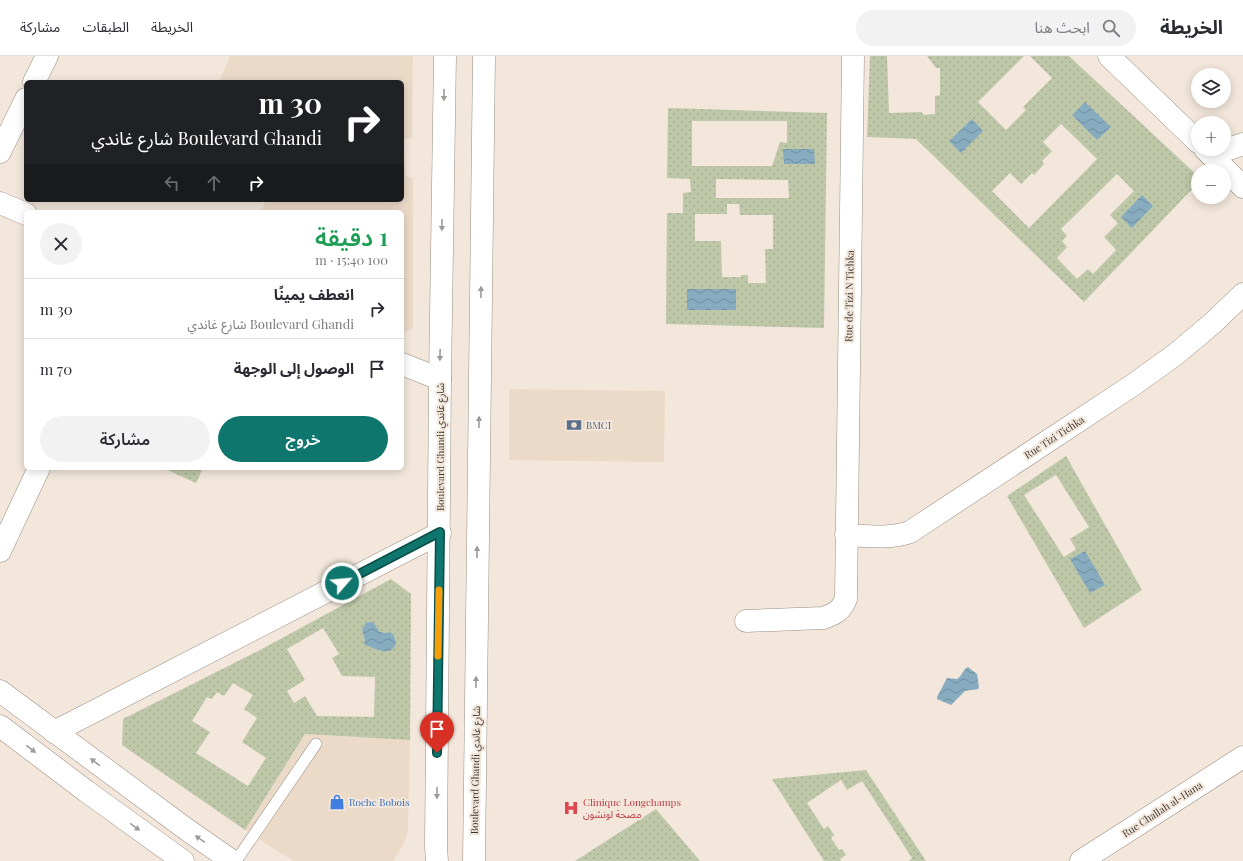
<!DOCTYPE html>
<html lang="ar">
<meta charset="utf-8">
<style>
:root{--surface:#fff;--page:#f2f2f3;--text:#2b2b33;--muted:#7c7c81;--line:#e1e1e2;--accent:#0f766e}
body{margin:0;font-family:"Playfair Display","Noto Sans Arabic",serif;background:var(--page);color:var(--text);direction:rtl;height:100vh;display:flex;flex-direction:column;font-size:15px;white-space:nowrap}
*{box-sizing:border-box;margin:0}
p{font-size:13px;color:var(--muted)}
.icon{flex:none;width:22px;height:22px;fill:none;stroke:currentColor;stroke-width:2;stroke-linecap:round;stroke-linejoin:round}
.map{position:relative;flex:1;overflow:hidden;direction:ltr}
.sheet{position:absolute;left:24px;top:154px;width:380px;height:260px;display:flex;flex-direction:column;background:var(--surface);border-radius:6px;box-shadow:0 2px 10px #0003;direction:rtl}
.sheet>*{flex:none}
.hud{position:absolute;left:24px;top:24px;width:380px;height:122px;border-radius:6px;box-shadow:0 2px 10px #0003;direction:rtl;background:#202124;color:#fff;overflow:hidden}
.tools{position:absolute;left:1191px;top:12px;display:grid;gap:8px}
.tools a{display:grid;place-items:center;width:40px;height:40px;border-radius:50%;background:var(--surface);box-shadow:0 2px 10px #0003;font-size:20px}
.pin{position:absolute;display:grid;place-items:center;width:34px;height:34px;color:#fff;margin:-41px -17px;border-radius:50% 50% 50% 0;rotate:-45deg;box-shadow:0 0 4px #0007}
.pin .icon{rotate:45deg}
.me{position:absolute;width:44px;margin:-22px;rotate:63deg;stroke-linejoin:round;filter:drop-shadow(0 0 3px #0008)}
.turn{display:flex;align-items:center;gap:14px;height:84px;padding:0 16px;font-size:18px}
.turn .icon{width:52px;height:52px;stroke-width:2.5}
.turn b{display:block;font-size:28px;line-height:34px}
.lanes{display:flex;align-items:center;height:38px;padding:0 16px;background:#0003;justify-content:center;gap:20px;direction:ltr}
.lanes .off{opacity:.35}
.round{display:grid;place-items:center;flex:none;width:42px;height:42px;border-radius:21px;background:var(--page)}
.overview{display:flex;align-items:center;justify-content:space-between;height:68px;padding:0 16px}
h1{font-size:24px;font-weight:600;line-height:30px;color:#1e9e55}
.cta{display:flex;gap:8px;margin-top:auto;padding:8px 16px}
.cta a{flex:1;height:46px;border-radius:24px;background:var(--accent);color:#fff;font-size:16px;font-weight:600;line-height:46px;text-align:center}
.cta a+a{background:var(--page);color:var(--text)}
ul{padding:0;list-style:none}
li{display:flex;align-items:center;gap:12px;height:60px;padding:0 16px;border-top:1px solid var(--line)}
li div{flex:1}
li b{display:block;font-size:15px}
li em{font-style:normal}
header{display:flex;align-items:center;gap:24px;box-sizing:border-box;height:56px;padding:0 20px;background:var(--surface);border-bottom:1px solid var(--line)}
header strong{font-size:19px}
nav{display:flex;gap:22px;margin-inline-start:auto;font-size:14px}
.search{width:280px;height:36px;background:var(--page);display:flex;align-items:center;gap:10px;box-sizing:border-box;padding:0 14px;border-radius:22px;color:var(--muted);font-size:15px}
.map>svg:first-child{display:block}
.built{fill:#ecdac9}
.garden{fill:url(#garden-dots);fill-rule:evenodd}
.water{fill:url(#water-waves)}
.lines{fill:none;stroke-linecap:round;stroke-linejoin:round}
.lane-casing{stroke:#988d82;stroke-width:12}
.street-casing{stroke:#988d82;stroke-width:23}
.primary-casing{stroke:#988d82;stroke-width:23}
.lane{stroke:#fff;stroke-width:11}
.street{stroke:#fff;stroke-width:22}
.primary{stroke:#fff;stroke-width:22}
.oneway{fill:#9d9b98}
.route-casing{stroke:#0a4d48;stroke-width:10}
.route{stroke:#0f766e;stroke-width:7}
.slow{stroke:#f59e0b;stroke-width:7}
.labels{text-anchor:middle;stroke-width:4;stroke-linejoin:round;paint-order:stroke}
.street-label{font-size:10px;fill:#3b3732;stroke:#f3e7db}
.service-label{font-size:10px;fill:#4e5e75;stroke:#f3e7db;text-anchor:start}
.shop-label{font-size:10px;fill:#366cbe;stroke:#f3e7db;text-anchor:start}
.health-label{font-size:10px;fill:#be3a42;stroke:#f3e7db;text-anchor:start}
</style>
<header>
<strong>الخريطة</strong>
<div class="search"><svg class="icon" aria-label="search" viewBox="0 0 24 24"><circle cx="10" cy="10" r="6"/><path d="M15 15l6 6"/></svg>ابحث هنا</div>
<nav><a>الخريطة</a><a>الطبقات</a><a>مشاركة</a></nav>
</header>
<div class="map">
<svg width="1243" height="805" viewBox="0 0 1243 805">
<defs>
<pattern id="garden-dots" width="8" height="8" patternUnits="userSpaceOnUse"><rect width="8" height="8" fill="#bec8a8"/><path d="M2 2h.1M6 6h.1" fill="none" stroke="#a4ac91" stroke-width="1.8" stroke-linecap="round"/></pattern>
<pattern id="water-waves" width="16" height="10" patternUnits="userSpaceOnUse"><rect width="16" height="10" fill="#87acc0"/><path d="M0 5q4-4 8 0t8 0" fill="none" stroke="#708d9d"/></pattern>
</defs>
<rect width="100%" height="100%" fill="#f3e7db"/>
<path class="built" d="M 230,0 L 413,0 L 412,82 L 403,84 L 406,120 L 413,122 L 413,271 L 402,278 L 402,156 L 261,156 L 266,144 L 402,144 L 402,26 L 219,26 Z
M 509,333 L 665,335 L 664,406 L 509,404 Z
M 305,678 L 410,684 L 408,776 L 402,791 L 393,805 L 293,805 L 245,774 Z"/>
<path class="garden" d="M 870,0 L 887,0 L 889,57 L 922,56 L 923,59 L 935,58 L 935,40 L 940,39 L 940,12 L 936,12 L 927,0 L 1024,0 L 978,46 L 1006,74 L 1026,54 L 1023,51 L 1052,22 L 1030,0 L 1069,0 L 1198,120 L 1198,127 L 1084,246 L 916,83 L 867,81 ZM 1061,68 L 1097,103 L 1029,172 L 992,135 L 1010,117 L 1021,128 L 1032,117 L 1034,119 L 1044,108 L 1042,105 L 1052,95 L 1043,86 ZM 1117,118 L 1134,135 L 1110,159 L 1118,167 L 1104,181 L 1116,194 L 1093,218 L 1088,213 L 1077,223 L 1057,202 L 1067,191 L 1062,185 L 1067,180 L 1061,173 Z
M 668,52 L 827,57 L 824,272 L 666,268 L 667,157 L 683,157 L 683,137 L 691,136 L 690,123 L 667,122 ZM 692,65 L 787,65 L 787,87 L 780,86 L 772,110 L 692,110 ZM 716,123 L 788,124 L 789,142 L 716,142 ZM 727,148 L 739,148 L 740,159 L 773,159 L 773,193 L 765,193 L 766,227 L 748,227 L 748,219 L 741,219 L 741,221 L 722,221 L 721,185 L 695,185 L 695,158 L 727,158 Z
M 1066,400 L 1142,534 L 1084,572 L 1007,440 ZM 1056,419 L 1089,471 L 1070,483 L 1076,493 L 1064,501 L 1024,439 Z
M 163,412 L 203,412 L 196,427 Z
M 391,523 L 411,538 L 410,684 L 305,678 L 245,774 L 122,689 L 123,663 L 260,594 ZM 370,566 L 373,567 L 380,576 L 386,577 L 391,594 L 381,595 L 368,589 L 362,573 L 366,567 ZM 323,572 L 339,598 L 332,602 L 342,620 L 375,621 L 374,661 L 317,660 L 305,640 L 294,647 L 287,635 L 305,624 L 287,593 ZM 233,627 L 253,639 L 244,653 L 257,662 L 242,686 L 266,702 L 248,730 L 196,697 L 210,676 L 192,665 L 207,641 L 212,643 L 217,636 L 224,640 Z
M 866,714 L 926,805 L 909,805 L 912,802 L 862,725 L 847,734 L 841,724 L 807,747 L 824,773 L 828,770 L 834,779 L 831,782 L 839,794 L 842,793 L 846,799 L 840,803 L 841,805 L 824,805 L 772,723 Z
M 656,753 L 700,805 L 575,805 Z"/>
<path class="water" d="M 1085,46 L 1111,71 L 1097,84 L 1072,59 Z
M 972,63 L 983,75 L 961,97 L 949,85 Z
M 783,93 L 814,93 L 815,108 L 784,108 Z
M 1142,139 L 1153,150 L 1132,172 L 1121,161 Z
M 687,233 L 736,233 L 736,254 L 687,254 Z
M 1085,495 L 1105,529 L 1090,537 L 1070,503 Z
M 370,566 L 373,566 L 380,576 L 386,577 L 390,576 L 394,580 L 396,587 C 391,603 374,592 364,588 L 365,584 L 362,573 L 366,567 Z
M 968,611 L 977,618 L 979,631 L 978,633 L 965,635 L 951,649 L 937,643 L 937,641 L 947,622 L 957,623 C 962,620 963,613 968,611 Z"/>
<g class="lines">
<g class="lane-casing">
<path id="lane" d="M 236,805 L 316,688"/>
</g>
<g class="street-casing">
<path id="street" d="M 1109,0 L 1198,86
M 34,26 L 47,0
M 1205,93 L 1243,131
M 0,96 L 26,43
M 1211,99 L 1243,88
M 0,147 L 26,158
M 402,308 L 440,323
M 846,479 C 868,480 889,483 910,476 L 1133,329 L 1176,298 L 1214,266 L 1243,238
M 0,495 L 39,412
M 746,565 L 823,562 C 835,558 841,555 846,543 L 853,0
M 54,676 L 440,477
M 1081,805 L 1243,701"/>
</g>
<g class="primary-casing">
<path id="primary" d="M 0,635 L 186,773 L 232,805
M 0,670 L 86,735 L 183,805
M 437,805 L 436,791 L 440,323 L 445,0
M 474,805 L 484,0"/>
</g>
<use href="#lane" class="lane"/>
<use href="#street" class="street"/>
<use href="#primary" class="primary"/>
</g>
<defs><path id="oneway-solid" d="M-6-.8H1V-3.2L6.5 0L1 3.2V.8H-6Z"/></defs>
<g class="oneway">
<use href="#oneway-solid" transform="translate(444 39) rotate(91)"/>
<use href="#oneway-solid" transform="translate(442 169) rotate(91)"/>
<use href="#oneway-solid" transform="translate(481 236) rotate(-89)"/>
<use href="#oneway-solid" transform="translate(440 299) rotate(91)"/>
<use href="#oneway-solid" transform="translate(479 366) rotate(-89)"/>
<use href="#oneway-solid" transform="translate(477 496) rotate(-89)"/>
<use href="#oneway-solid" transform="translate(476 626) rotate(-89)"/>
<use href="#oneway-solid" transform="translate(31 693) rotate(37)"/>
<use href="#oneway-solid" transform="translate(95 706) rotate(-143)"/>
<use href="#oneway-solid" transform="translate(437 737) rotate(91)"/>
<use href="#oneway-solid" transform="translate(135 771) rotate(36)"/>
<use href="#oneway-solid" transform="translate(200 783) rotate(-146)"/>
</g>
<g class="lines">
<g class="route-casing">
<path id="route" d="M 342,527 L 440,476 L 437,697"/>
</g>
<use href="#route" class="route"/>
<path class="slow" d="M 438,600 L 439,534"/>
</g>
<defs>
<g id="bank-bare" transform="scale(1.2)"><path d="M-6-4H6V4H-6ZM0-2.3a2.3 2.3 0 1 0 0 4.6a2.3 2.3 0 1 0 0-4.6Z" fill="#5c6f8a" stroke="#f3e7db" stroke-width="2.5" paint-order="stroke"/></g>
<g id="shop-bare" transform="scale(1.2)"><path d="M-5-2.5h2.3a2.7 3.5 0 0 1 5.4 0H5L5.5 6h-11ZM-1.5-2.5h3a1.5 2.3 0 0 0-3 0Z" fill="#3f7fe0" stroke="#f3e7db" stroke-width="2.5" paint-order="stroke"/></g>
<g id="hospital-bare" transform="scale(1.2)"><path d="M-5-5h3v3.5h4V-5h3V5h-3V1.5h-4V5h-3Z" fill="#e0444e" stroke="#f3e7db" stroke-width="2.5" paint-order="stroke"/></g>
</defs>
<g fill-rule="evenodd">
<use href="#bank-bare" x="574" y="369"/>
<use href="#shop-bare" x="337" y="746"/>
<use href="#hospital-bare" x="571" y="752"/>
</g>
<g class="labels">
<g class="street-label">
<text transform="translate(849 240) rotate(-89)" y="4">Rue de Tizi N Tichka</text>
<text transform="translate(1054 381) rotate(-33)" y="4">Rue Tizi Tichka</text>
<text transform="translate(440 391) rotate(-90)" y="4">Boulevard Ghandi شارع غاندي</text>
<text transform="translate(475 714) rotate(-89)" y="4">Boulevard Ghandi شارع غاندي</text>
<text transform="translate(1162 753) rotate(-33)" y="4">Rue Challah al-Hana</text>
</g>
<g class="service-label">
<text x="586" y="373">BMCI</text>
</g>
<g class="shop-label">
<text x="349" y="750">Roche Bobois</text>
</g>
<g class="health-label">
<text x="583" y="750">Clinique Longchamps<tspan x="583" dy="12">مصحة لونشون</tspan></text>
</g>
</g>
</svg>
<div class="tools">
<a><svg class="icon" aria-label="layers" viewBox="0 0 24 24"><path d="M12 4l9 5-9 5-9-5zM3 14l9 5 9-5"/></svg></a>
<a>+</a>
<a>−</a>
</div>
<div class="pin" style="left:437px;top:697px;background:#d93025"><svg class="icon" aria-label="arrive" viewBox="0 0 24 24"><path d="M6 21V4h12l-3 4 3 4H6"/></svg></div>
<svg class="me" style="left:342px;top:527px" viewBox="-20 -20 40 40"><circle r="17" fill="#0f766e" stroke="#fff" stroke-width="3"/><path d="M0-11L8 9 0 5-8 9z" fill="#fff"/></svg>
<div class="hud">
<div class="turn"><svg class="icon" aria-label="right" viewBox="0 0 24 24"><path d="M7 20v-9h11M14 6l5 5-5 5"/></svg><div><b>30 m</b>Boulevard Ghandi شارع غاندي</div></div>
<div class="lanes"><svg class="icon off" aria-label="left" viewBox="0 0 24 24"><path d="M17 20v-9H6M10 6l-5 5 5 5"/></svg><svg class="icon off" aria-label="ahead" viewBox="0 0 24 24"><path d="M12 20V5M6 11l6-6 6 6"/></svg><svg class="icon" aria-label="right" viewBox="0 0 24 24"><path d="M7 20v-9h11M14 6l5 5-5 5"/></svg></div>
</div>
<section class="sheet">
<div class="overview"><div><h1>1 دقيقة</h1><p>100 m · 15:40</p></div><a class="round"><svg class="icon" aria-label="close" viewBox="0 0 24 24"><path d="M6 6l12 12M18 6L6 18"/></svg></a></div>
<ul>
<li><svg class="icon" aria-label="right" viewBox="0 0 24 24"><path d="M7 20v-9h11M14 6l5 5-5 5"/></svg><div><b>انعطف يمينًا</b><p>Boulevard Ghandi شارع غاندي</p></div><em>30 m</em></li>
<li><svg class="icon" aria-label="arrive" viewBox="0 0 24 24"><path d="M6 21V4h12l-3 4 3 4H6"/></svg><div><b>الوصول إلى الوجهة</b></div><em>70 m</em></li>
</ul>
<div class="cta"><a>خروج</a><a>مشاركة</a></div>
</section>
</div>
